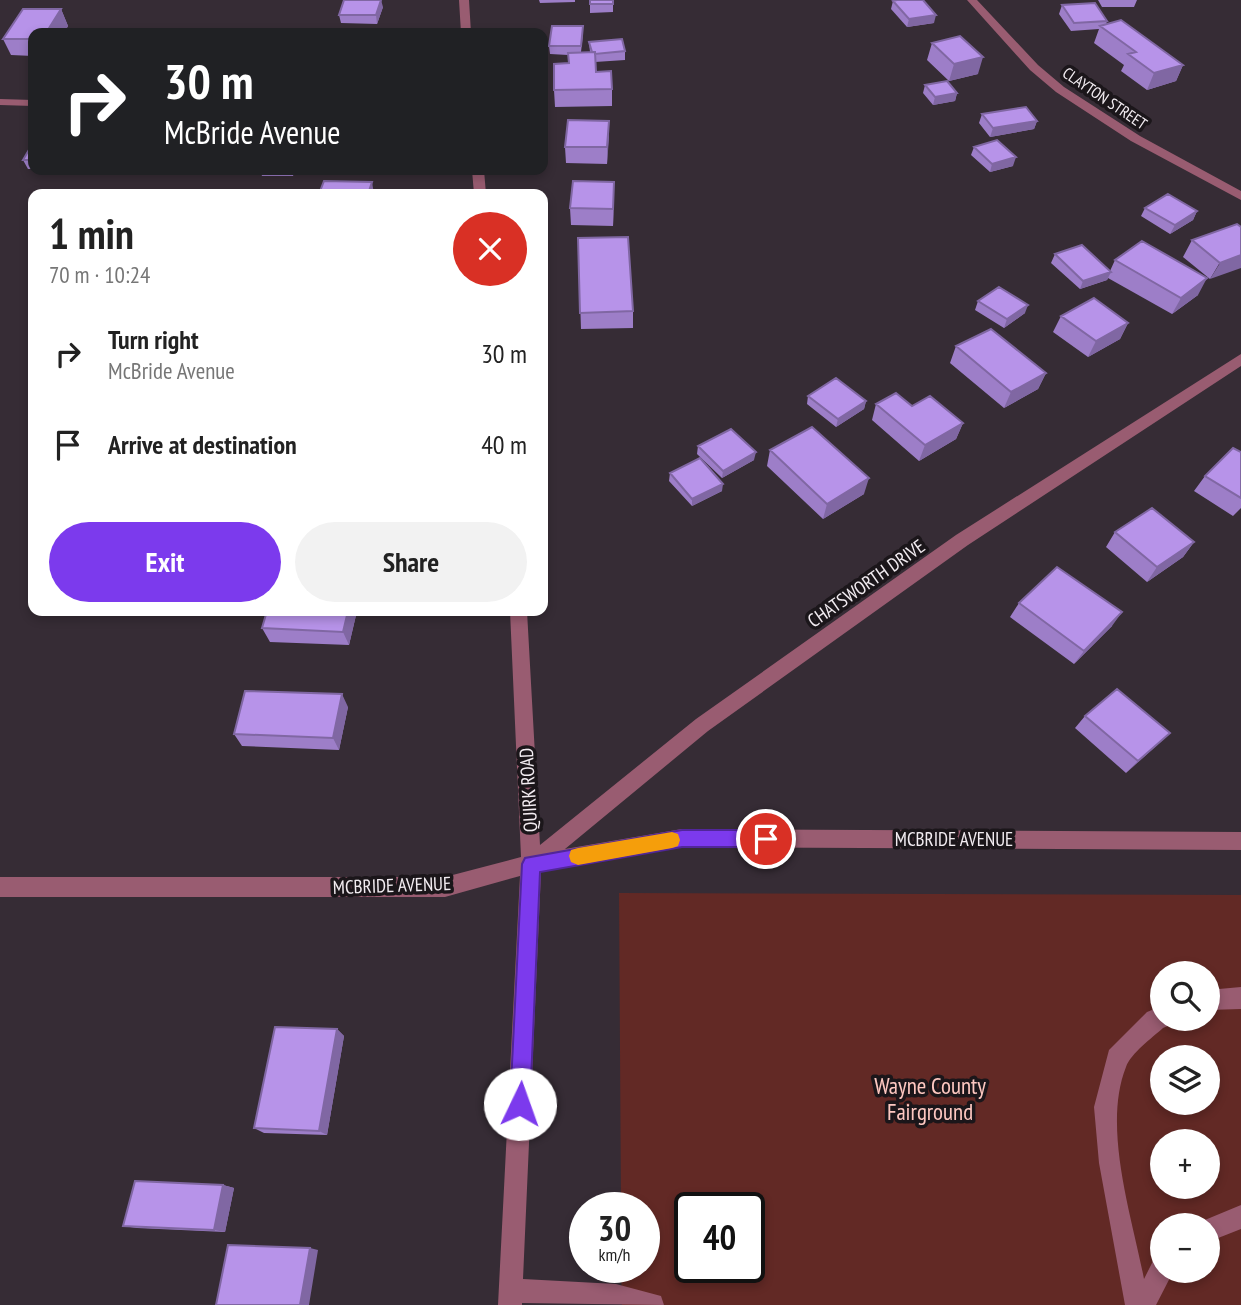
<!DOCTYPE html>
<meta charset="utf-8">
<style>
:root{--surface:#fff;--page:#f2f2f2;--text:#222;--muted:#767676;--accent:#7c3aed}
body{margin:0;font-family:"PT Sans Narrow",sans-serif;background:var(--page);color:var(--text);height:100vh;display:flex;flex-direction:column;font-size:26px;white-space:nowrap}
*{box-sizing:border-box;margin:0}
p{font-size:23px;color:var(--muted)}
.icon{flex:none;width:38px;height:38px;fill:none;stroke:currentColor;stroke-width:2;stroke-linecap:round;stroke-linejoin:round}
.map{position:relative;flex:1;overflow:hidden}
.panel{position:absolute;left:28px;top:189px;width:520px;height:427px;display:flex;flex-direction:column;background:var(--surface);border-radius:14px;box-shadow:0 4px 10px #0003}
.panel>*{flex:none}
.hud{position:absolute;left:28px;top:28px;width:520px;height:147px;border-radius:14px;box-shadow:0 4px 10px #0003;background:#202124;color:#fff;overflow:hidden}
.controls{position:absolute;left:1150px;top:961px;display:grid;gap:14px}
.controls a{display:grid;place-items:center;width:70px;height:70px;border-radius:50%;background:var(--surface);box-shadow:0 4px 10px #0003;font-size:35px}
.speed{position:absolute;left:569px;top:1192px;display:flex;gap:14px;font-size:35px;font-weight:700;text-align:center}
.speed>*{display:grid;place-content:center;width:91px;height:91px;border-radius:50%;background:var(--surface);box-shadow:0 4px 10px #0003;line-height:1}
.speed small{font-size:18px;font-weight:400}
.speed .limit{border:4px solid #111;border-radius:10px;background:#fff;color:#111}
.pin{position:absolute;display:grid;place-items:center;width:60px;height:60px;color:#fff;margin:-30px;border:4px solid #fff;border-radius:50%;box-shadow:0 2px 7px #0007}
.me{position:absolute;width:77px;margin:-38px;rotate:3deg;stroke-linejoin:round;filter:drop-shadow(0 0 5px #0008)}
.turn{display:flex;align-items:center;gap:24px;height:147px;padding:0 21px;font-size:32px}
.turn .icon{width:91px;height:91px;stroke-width:2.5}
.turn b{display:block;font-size:49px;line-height:60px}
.round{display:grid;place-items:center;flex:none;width:74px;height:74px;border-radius:37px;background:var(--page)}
.headline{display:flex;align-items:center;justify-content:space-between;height:119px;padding:0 21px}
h1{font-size:42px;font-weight:700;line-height:52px}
.button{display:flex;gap:14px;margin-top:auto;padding:14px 21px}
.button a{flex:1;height:80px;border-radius:42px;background:var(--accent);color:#fff;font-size:28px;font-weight:700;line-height:80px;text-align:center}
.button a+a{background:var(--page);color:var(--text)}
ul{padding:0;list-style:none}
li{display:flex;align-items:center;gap:21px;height:91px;padding:0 21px}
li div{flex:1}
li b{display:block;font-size:26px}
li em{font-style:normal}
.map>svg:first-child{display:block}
.green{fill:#622925;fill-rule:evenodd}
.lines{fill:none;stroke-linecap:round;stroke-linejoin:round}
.minor{fill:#995c71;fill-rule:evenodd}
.wall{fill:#9d7ec8}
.shaded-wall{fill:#8067a3}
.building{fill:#b793e9;stroke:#8067a3;stroke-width:2}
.route{fill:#7c3aed;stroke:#51269a;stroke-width:2}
.slow{fill:#f59e0b}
.labels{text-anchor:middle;stroke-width:7;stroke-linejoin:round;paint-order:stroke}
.far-street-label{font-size:16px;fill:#f2ecf1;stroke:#1b161a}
.street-label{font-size:19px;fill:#f2ecf1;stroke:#1b161a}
.near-park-label{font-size:23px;fill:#fec8c1;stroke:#1b161a}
</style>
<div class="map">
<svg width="1241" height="1305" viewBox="0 0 1241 1305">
<rect width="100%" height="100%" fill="#362c35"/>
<path class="green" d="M 619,893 L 1241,895 L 1241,1305 L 622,1305 L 621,1267 L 644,1267 L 644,1208 L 621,1207 ZM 1162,973 L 1208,973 L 1208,1018 L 1162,1018 ZM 1162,1057 L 1208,1057 L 1208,1102 L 1162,1102 ZM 1162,1141 L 1208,1141 L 1208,1186 L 1162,1186 ZM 690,1208 L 749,1208 L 749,1267 L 690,1267 ZM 1162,1225 L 1208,1225 L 1208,1270 L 1162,1270 Z"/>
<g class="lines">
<path class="minor" d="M 459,0 L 469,0 L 471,33 L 461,33 Z
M 967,0 L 977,0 L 1038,65 L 1064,87 L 1140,136 L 1241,191 L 1241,200 L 1131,141 L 1056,92 L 1030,70 Z
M 0,99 L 33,100 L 33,106 L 0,105 Z
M 472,170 L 484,170 L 486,194 L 474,194 Z
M 1241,354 L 1241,366 L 968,545 L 708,731 L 565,849 L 682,829 L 1241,832 L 1241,850 L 682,847 L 541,872 L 523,1279 L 616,1284 L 661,1296 L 664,1305 L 522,1303 L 522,1305 L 498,1305 L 520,876 L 445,897 L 0,897 L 0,877 L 445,877 L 521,857 L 510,611 L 527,611 L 540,845 L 696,719 L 956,535 Z
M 1241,987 L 1241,1009 L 1208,1010 L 1208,990 Z
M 1162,1006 L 1162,1018 L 1172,1018 L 1170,1025 L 1163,1028 C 1152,1038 1131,1053 1126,1067 C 1102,1127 1132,1216 1144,1279 L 1153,1261 L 1162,1258 L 1162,1270 L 1174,1270 L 1156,1305 L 1125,1305 L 1099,1163 L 1094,1107 L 1109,1050 L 1147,1012 Z
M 1241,1205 L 1241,1229 L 1208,1242 L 1208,1225 L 1198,1225 L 1200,1222 Z"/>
</g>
<path class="wall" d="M 539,0 L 575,0 L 575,2 L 540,3 Z
M 590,0 L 613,4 L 613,12 L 590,13 Z
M 1098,0 L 1137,0 L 1134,7 L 1102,7 Z
M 893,1 L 934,23 L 907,27 L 891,9 Z
M 1062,5 L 1107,21 L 1106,25 L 1183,65 L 1176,81 L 1147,90 L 1121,71 L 1124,65 L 1094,43 L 1099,29 L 1071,31 L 1059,14 Z
M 383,7 L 377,24 L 341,23 L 339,15 Z
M 61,9 L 68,26 L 64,33 L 33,33 L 33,56 L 11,55 L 3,39 Z
M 583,34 L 581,52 L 590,52 L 589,42 L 625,51 L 625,60 L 595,62 L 596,72 L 612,89 L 612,106 L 555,107 L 554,90 L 569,63 L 568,55 L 550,54 L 549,46 Z
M 932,43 L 978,74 L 949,81 L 927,60 Z
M 925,85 L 957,93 L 955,101 L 933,105 L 923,93 Z
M 982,114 L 1037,121 L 1034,129 L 990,137 L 979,123 Z
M 609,121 L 607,164 L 566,163 L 565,147 Z
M 33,143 L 33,169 L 28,169 L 23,160 Z
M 974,147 L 1013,166 L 990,172 L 971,155 Z
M 260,170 L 295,170 L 293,176 L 262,176 Z
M 614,199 L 613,226 L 571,225 L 570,208 Z
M 1145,208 L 1197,211 L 1193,220 L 1170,234 L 1141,216 Z
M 1241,227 L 1210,279 L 1183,257 L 1192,240 Z
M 578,238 L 633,311 L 633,328 L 581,329 Z
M 1055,254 L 1110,271 L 1115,260 L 1198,295 L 1172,314 L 1108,278 L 1107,280 L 1080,289 L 1051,263 Z
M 978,301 L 1025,313 L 1004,328 L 975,310 Z
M 1061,316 L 1128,323 L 1120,339 L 1088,357 L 1053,332 Z
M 956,346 L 1046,373 L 1038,389 L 1004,408 L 950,363 Z
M 808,396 L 866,401 L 864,409 L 836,427 L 807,404 Z
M 876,404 L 912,406 L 963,423 L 956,439 L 919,461 L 872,420 Z
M 698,446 L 754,460 L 722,478 L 697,454 Z
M 770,450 L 864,494 L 823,519 L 767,466 Z
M 1241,452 L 1241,508 L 1233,516 L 1194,491 L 1205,476 Z
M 670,473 L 722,491 L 692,506 L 669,481 Z
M 1115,532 L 1194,542 L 1183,557 L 1147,582 L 1106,547 Z
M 1019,603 L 1112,626 L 1074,664 L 1010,617 Z
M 267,611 L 357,611 L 349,645 L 270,642 L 262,628 Z
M 348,707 L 339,750 L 242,746 L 234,734 Z
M 1085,716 L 1170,733 L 1126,773 L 1075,728 Z
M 337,1029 L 344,1036 L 327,1135 L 264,1133 L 254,1128 Z
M 223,1185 L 234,1188 L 225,1232 L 137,1228 L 123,1226 Z"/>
<path class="shaded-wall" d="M 381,0 L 383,7 L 377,24 L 376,15 Z
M 61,9 L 68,26 L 64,33 L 46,33 Z
M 936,15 L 934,23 L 907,27 L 909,19 Z
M 983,57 L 978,74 L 949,81 L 954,64 Z
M 1183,65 L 1176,81 L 1147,90 L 1154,73 Z
M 957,93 L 955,101 L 933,105 L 935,97 Z
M 609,121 L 609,138 L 607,164 L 607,147 Z
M 1037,121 L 1034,129 L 990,137 L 993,128 Z
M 1016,157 L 1013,166 L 990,172 L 992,164 Z
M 372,182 L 374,194 L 368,194 Z
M 614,182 L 614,199 L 613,226 L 613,209 Z
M 1197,211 L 1193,220 L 1170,234 L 1175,225 Z
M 1241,255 L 1241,268 L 1210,279 L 1220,263 Z
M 1111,272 L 1107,280 L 1080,289 L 1083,281 Z
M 1207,278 L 1198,295 L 1172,314 L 1181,298 Z
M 1028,305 L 1025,313 L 1004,328 L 1007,319 Z
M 1128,323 L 1120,339 L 1088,357 L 1096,341 Z
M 1046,373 L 1038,389 L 1004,408 L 1011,392 Z
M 866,401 L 864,409 L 836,427 L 838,419 Z
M 963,423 L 956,439 L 919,461 L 925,445 Z
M 756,452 L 754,460 L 722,478 L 723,471 Z
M 869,478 L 864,494 L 823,519 L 827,504 Z
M 723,484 L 722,491 L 692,506 L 692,499 Z
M 1194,542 L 1183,557 L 1147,582 L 1157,567 Z
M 348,611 L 357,611 L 349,645 L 343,632 Z
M 1122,612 L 1112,626 L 1074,664 L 1084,651 Z
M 342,694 L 348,707 L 339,750 L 333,738 Z
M 1170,733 L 1157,745 L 1126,773 L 1138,761 Z
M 337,1029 L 344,1036 L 327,1135 L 319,1131 Z
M 223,1185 L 234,1188 L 225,1232 L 214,1230 Z
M 310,1248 L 318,1250 L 309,1305 L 300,1305 Z"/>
<path class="building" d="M 344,0 L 381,0 L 376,15 L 339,15 Z
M 590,0 L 613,0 L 613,4 L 590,4 Z
M 897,0 L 923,0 L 936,15 L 909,19 L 893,1 Z
M 1095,3 L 1107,21 L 1074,23 L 1062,5 Z
M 23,9 L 61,9 L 46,33 L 33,33 L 33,39 L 3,39 Z
M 1121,20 L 1183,65 L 1154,73 L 1128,54 L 1136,52 L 1100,26 Z
M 552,26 L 583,26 L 581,46 L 549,46 Z
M 334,32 L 374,33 L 334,33 Z
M 960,36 L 983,57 L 954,64 L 932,43 Z
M 622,39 L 625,51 L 595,54 L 595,52 L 592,52 L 589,42 Z
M 595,52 L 596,72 L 611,71 L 612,89 L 554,90 L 554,64 L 569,63 L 568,53 Z
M 947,81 L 957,93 L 935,97 L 925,85 Z
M 1026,107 L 1037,121 L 993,128 L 982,114 Z
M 568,120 L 609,121 L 607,147 L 565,147 Z
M 997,140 L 1016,157 L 992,164 L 974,147 Z
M 33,143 L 33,160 L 23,160 Z
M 324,181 L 372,182 L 368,194 L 319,194 Z
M 573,181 L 614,182 L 613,209 L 570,208 Z
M 1168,194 L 1197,211 L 1175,225 L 1145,208 Z
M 1237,224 L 1241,227 L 1241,255 L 1220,263 L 1192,240 Z
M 628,237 L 633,311 L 580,313 L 578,238 Z
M 1142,241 L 1207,278 L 1181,298 L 1115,260 Z
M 1082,245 L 1111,272 L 1083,281 L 1055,254 Z
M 999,287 L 1028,305 L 1007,319 L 978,301 Z
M 1094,298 L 1128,323 L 1096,341 L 1061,316 Z
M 991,329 L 1046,373 L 1011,392 L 956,346 Z
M 836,378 L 866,401 L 838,419 L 808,396 Z
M 896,393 L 912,406 L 930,396 L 963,423 L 925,445 L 876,404 Z
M 812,427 L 869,478 L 827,504 L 770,450 Z
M 731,429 L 756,452 L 723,471 L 698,446 Z
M 1233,448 L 1241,452 L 1241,498 L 1205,476 Z
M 700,458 L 723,484 L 692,499 L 670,473 Z
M 1152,508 L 1194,542 L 1157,567 L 1115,532 Z
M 1057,567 L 1122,612 L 1084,651 L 1019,603 Z
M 267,611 L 348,611 L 343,632 L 262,628 Z
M 1117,689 L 1170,733 L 1138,761 L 1085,716 Z
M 245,691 L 342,694 L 333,738 L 234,734 Z
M 275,1027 L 337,1029 L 319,1131 L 254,1128 Z
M 135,1181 L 223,1185 L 214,1230 L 123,1226 Z
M 228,1245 L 310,1248 L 300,1305 L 216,1305 Z"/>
<path class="route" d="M 682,830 L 766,830 L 772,833 L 775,839 L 772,845 L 766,847 L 682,847 L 540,872 L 530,1104 L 527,1111 L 520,1114 L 513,1111 L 510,1104 L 522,864 L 525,858 Z"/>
<path class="slow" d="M 672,832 L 678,834 L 680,840 L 678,846 L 672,848 L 578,865 L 571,862 L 569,856 L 571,850 L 578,848 Z"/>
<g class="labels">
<g class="far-street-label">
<text transform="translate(1105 98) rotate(34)" y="6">CLAYTON STREET</text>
</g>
<g class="street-label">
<text transform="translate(866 583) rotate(-35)" y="7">CHATSWORTH DRIVE</text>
<text transform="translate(528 790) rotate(-93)" y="7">QUIRK ROAD</text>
<text x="954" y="846">MCBRIDE AVENUE</text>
<text transform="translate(392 885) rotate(-2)" y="7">MCBRIDE AVENUE</text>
</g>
<g class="near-park-label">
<text x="930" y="1094">Wayne County<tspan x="930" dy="26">Fairground</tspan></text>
</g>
</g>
</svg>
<div class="controls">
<a><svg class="icon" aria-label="search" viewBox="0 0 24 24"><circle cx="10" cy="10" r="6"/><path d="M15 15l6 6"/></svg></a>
<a><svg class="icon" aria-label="layers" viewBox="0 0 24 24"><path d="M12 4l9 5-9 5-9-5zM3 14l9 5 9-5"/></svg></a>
<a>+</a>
<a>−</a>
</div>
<div class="speed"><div>30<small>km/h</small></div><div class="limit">40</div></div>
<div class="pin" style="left:766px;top:839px;background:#d93025"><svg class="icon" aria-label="arrive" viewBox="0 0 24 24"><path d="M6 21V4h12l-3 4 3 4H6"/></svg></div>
<svg class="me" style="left:520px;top:1104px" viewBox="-20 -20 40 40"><circle r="19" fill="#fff"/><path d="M0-13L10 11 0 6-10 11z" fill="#7c3aed"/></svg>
<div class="hud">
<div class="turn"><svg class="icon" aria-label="right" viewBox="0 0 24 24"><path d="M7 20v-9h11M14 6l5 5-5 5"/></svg><div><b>30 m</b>McBride Avenue</div></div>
</div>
<section class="panel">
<div class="headline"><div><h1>1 min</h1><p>70 m · 10:24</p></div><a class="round" style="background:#d93025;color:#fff"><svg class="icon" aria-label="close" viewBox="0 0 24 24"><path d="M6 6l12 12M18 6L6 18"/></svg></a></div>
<ul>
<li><svg class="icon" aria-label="right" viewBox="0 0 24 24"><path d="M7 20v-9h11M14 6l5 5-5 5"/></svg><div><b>Turn right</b><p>McBride Avenue</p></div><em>30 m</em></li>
<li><svg class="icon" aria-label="arrive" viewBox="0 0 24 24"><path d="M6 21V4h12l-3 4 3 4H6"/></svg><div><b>Arrive at destination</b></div><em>40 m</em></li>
</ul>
<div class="button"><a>Exit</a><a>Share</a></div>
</section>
</div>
